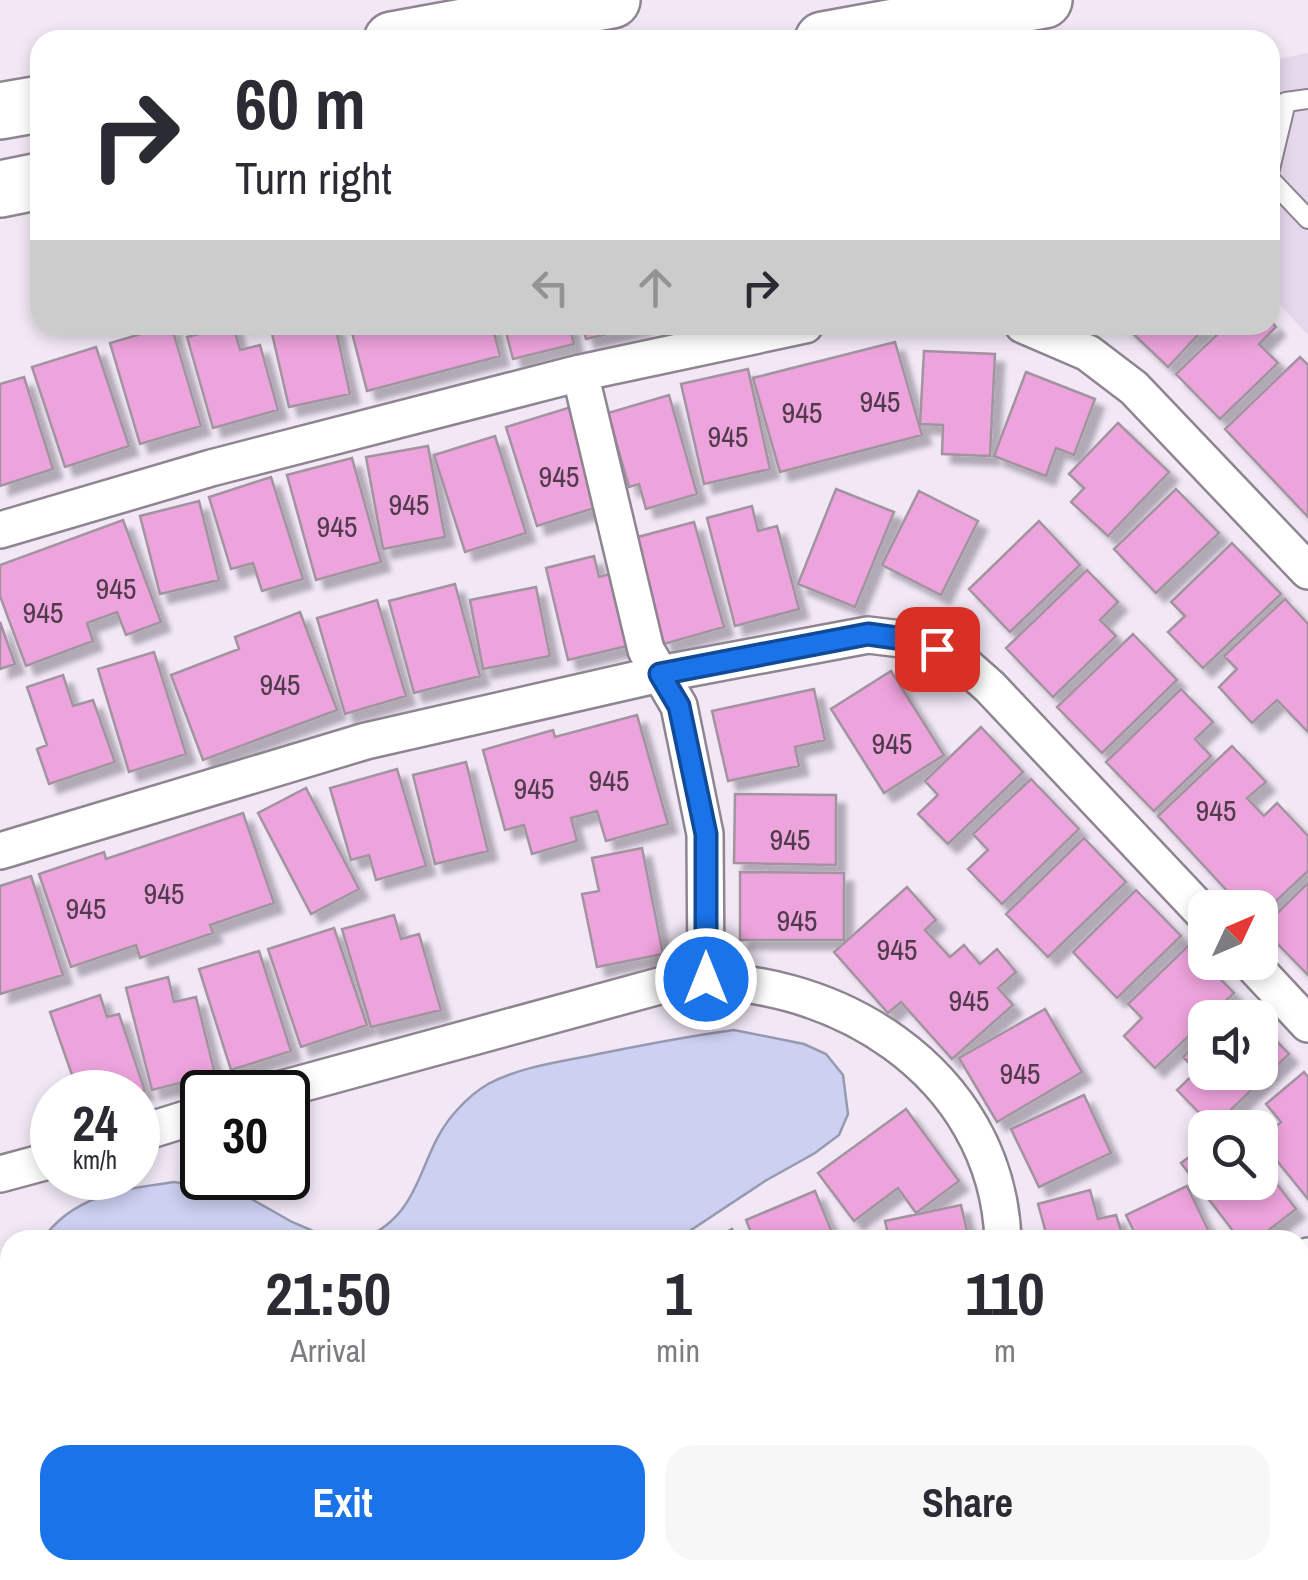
<!DOCTYPE html>
<style>
:root{--surface:#fff;--page:#f7f7f7;--text:#2b2b33;--muted:#7c7c81;--accent:#1a73e8}
body{margin:0;font-family:"Archivo Narrow",sans-serif;background:var(--page);color:var(--text);height:100vh;display:flex;flex-direction:column;font-size:38px;white-space:nowrap}
*{box-sizing:border-box;margin:0}
p{font-size:32px;color:var(--muted)}
.icon{flex:none;width:55px;height:55px;fill:none;stroke:currentColor;stroke-width:2;stroke-linecap:round;stroke-linejoin:round}
.map{position:relative;flex:1;overflow:hidden}
.panel{position:absolute;left:0px;top:1230px;width:1310px;height:350px;display:flex;flex-direction:column;background:var(--surface);border-radius:30px 30px 0 0;box-shadow:0 5px 15px #0003}
.panel>*{flex:none}
.guide{position:absolute;left:30px;top:30px;width:1250px;height:305px;border-radius:30px;box-shadow:0 5px 15px #0003;background:#fff;color:var(--text);overflow:hidden}
.needle{width:65px;rotate:46deg}
.controls{position:absolute;left:1188px;top:890px;display:grid;gap:20px}
.controls a{display:grid;place-items:center;width:90px;height:90px;border-radius:20px;background:var(--surface);box-shadow:0 5px 15px #0003;font-size:50px}
.speed{position:absolute;left:30px;top:1070px;display:flex;gap:20px;font-size:50px;font-weight:700;text-align:center}
.speed>*{display:grid;place-content:center;width:130px;height:130px;border-radius:50%;background:var(--surface);box-shadow:0 5px 15px #0003;line-height:1}
.speed small{font-size:25px;font-weight:400}
.speed .limit{border:5px solid #111;border-radius:15px;background:#fff;color:#111}
.pin{position:absolute;display:grid;place-items:center;width:85px;height:85px;color:#fff;margin:-42px;border-radius:20px;box-shadow:0 5px 15px #0006}
.me{position:absolute;width:110px;margin:-55px;rotate:0deg;stroke-linejoin:round;filter:drop-shadow(0 0 8px #0008)}
.turn{display:flex;align-items:center;gap:35px;height:210px;padding:0 40px;font-size:45px}
.turn .icon{width:130px;height:130px;stroke-width:2.5}
.turn b{display:block;font-size:70px;line-height:85px}
.lanes{display:flex;align-items:center;height:95px;padding:0 40px;background:#0003;justify-content:center;gap:50px;direction:ltr}
.lanes .off{opacity:.35}
.eta{display:flex;justify-content:space-evenly;align-items:center;height:170px;text-align:center}
.eta b{font-size:60px;font-weight:700;line-height:70px}
.cta{display:flex;gap:20px;margin-top:auto;padding:20px 40px}
.cta a{flex:1;height:115px;border-radius:30px;background:var(--accent);color:#fff;font-size:40px;font-weight:700;line-height:115px;text-align:center}
.cta a+a{background:var(--page);color:var(--text)}
.map>svg:first-child{display:block}
.built{fill:#e6d8ec}
.water{fill:#ccd0f1;stroke:#9799b1;stroke-width:2.5}
.building{fill:#eda3dc;stroke:#a2949f;stroke-width:2.5;filter:url(#shadow)}
.lines{fill:none;stroke-linecap:round;stroke-linejoin:round}
.lane-casing{stroke:#8e8591;stroke-width:22}
.street-casing{stroke:#8e8591;stroke-width:40}
.secondary-casing{stroke:#8e8591;stroke-width:52}
.highway-casing{stroke:#8e8591;stroke-width:60}
.lane{stroke:#fff;stroke-width:18}
.street{stroke:#fff;stroke-width:35}
.secondary{stroke:#fff;stroke-width:48}
.highway{stroke:#fff;stroke-width:55}
.route-casing{stroke:#114b97;stroke-width:25}
.route{stroke:#1a73e8;stroke-width:18}
.labels{text-anchor:middle;stroke-width:8;stroke-linejoin:round;paint-order:stroke}
.number-label{font-size:30px;fill:#503b4d}
</style>
<div class="map">
<svg width="1308" height="1580" viewBox="0 0 1308 1580">
<defs>
<filter id="shadow"><feDropShadow dx="9" dy="9" stdDeviation="2.5" flood-color="#0004"/></filter>
</defs>
<rect width="100%" height="100%" fill="#f1e7f5"/>
<path class="built" d="M 1308,53 L 1308,335 L 1270,294 L 1270,61 Z"/>
<path class="water" d="M 734,1030 L 804,1044 L 826,1054 L 843,1075 L 848,1114 L 839,1135 L 815,1153 L 765,1181 L 676,1240 L 361,1240 C 428,1211 415,1154 458,1109 C 466,1100 478,1090 488,1084 C 522,1066 561,1062 598,1054 C 643,1045 688,1036 734,1030 Z
M 174,1182 L 241,1193 L 292,1222 L 334,1240 L 42,1240 C 73,1195 123,1189 174,1182 Z
M 10,1274 L 10,1570 L 249,1570 L 250,1580 L 0,1580 L 0,1278 Z"/>
<path class="building" d="M 1270,320 L 1276,327 L 1259,344 L 1278,363 L 1220,419 L 1176,374 L 1227,325 L 1270,325 Z
M 171,325 L 201,426 L 140,444 L 110,343 Z
M 233,325 L 240,350 L 260,345 L 278,410 L 213,428 L 187,337 Z
M 270,325 L 335,325 L 350,394 L 289,407 Z
M 350,325 L 492,325 L 500,356 L 367,391 Z
M 504,325 L 569,325 L 574,344 L 513,359 Z
M 582,325 L 645,325 L 586,339 Z
M 1124,325 L 1207,325 L 1168,367 Z
M 895,342 L 922,435 L 780,472 L 753,378 Z
M 96,347 L 129,446 L 65,467 L 32,367 Z
M 924,351 L 995,354 L 990,456 L 942,454 L 943,425 L 920,424 Z
M 1300,357 L 1308,365 L 1308,517 L 1225,429 Z
M 748,369 L 770,469 L 704,484 L 681,384 Z
M 1026,372 L 1095,399 L 1074,455 L 1056,448 L 1046,476 L 994,456 Z
M 24,377 L 53,469 L 0,486 L 0,384 Z
M 669,395 L 697,494 L 646,509 L 639,484 L 629,487 L 608,413 Z
M 571,407 L 601,506 L 537,526 L 506,427 Z
M 1118,423 L 1169,472 L 1108,536 L 1071,502 L 1084,488 L 1069,474 Z
M 495,436 L 526,533 L 465,552 L 434,455 Z
M 428,446 L 445,537 L 383,549 L 366,457 Z
M 352,458 L 381,562 L 316,580 L 287,475 Z
M 271,477 L 303,579 L 262,591 L 253,563 L 231,569 L 209,497 Z
M 836,489 L 894,512 L 855,607 L 798,584 Z
M 1176,489 L 1219,533 L 1156,593 L 1114,549 Z
M 919,491 L 978,521 L 941,595 L 882,565 Z
M 199,501 L 219,580 L 160,594 L 140,516 Z
M 752,506 L 758,531 L 777,526 L 799,609 L 735,626 L 707,518 Z
M 123,520 L 161,622 L 126,635 L 117,612 L 87,623 L 93,641 L 26,666 L 0,596 L 0,565 Z
M 1039,521 L 1080,565 L 1010,632 L 969,589 Z
M 694,522 L 724,627 L 664,644 L 634,538 Z
M 1232,543 L 1281,594 L 1203,668 L 1168,632 L 1185,616 L 1171,602 Z
M 594,556 L 599,577 L 610,574 L 627,646 L 568,660 L 546,568 Z
M 1087,570 L 1118,602 L 1100,620 L 1116,636 L 1053,697 L 1006,648 Z
M 455,584 L 480,676 L 414,693 L 389,601 Z
M 536,587 L 550,656 L 483,669 L 470,600 Z
M 1285,599 L 1308,624 L 1308,732 L 1277,700 L 1252,723 L 1219,687 L 1237,669 L 1224,656 Z
M 377,600 L 406,696 L 345,714 L 317,618 Z
M 300,612 L 337,710 L 203,760 L 171,675 L 239,649 L 235,637 Z
M 0,622 L 15,664 L 0,669 Z
M 1133,634 L 1177,680 L 1102,753 L 1057,707 Z
M 154,652 L 186,754 L 129,772 L 98,669 Z
M 891,671 L 944,755 L 884,793 L 831,709 Z
M 63,675 L 73,706 L 93,700 L 115,762 L 49,784 L 37,749 L 47,745 L 27,687 Z
M 814,689 L 825,740 L 795,747 L 799,766 L 728,781 L 712,711 Z
M 1181,689 L 1213,722 L 1195,739 L 1211,756 L 1154,811 L 1106,762 Z
M 637,715 L 668,824 L 606,841 L 597,811 L 571,818 L 577,841 L 532,854 L 524,825 L 505,830 L 483,750 L 553,730 L 555,737 Z
M 981,727 L 1023,772 L 948,844 L 918,814 L 938,795 L 925,781 Z
M 1232,746 L 1266,782 L 1247,798 L 1264,816 L 1277,803 L 1308,836 L 1308,871 L 1260,916 L 1260,908 L 1243,908 L 1158,816 Z
M 466,762 L 488,851 L 435,864 L 413,775 Z
M 397,769 L 426,866 L 376,880 L 369,855 L 351,860 L 330,788 Z
M 1031,779 L 1079,829 L 1002,904 L 968,869 L 988,850 L 973,834 Z
M 306,788 L 359,889 L 311,914 L 258,813 Z
M 735,794 L 836,795 L 836,865 L 734,863 Z
M 243,813 L 274,903 L 210,925 L 213,933 L 140,958 L 136,945 L 71,967 L 39,874 L 104,852 L 106,859 Z
M 1084,838 L 1126,882 L 1048,957 L 1006,914 Z
M 642,848 L 663,954 L 597,967 L 582,894 L 599,891 L 592,858 Z
M 740,872 L 844,873 L 844,940 L 740,940 Z
M 31,876 L 63,975 L 0,994 L 0,886 Z
M 1308,883 L 1308,975 L 1262,928 Z
M 907,887 L 936,920 L 925,930 L 950,957 L 964,945 L 980,964 L 997,949 L 1016,972 L 998,988 L 1013,1005 L 952,1059 L 901,1002 L 888,1013 L 834,952 Z
M 1136,890 L 1181,936 L 1117,998 L 1073,952 Z
M 394,915 L 401,939 L 419,934 L 441,1010 L 371,1027 L 342,929 Z
M 334,928 L 367,1025 L 301,1047 L 268,949 Z
M 1188,946 L 1234,993 L 1155,1068 L 1124,1036 L 1142,1018 L 1128,1004 Z
M 259,951 L 291,1051 L 231,1070 L 199,969 Z
M 168,977 L 174,1002 L 196,997 L 215,1074 L 152,1090 L 126,988 Z
M 100,995 L 107,1017 L 119,1014 L 145,1091 L 78,1092 L 50,1012 Z
M 1239,1003 L 1253,1018 L 1224,1018 Z
M 1045,1009 L 1082,1072 L 997,1122 L 959,1058 Z
M 1260,1024 L 1289,1054 L 1213,1127 L 1177,1090 L 1197,1071 L 1183,1057 L 1205,1035 L 1205,1072 L 1260,1072 Z
M 1304,1072 L 1308,1077 L 1308,1199 L 1260,1140 L 1281,1122 L 1266,1104 Z
M 1084,1095 L 1111,1153 L 1039,1187 L 1011,1129 Z
M 906,1109 L 959,1181 L 916,1213 L 898,1188 L 854,1221 L 818,1173 Z
M 1205,1145 L 1205,1182 L 1260,1182 L 1260,1162 L 1296,1209 L 1256,1240 L 1240,1240 L 1181,1163 Z
M 1187,1186 L 1213,1240 L 1138,1240 L 1126,1215 Z
M 1090,1190 L 1098,1219 L 1116,1215 L 1124,1240 L 1048,1240 L 1038,1204 Z
M 815,1191 L 835,1240 L 754,1240 L 746,1220 Z
M 961,1205 L 969,1240 L 879,1240 L 889,1238 L 885,1221 Z
M 732,1229 L 738,1240 L 711,1240 Z
M 1302,1294 L 1308,1305 L 1308,1410 L 1300,1414 Z
M 310,1570 L 336,1570 L 326,1580 L 320,1580 Z
M 340,1570 L 442,1570 L 431,1580 L 350,1580 Z
M 576,1570 L 660,1570 L 670,1580 L 567,1580 Z
M 683,1570 L 728,1570 L 718,1580 L 692,1580 Z
M 760,1570 L 771,1570 L 781,1580 L 750,1580 Z
M 804,1570 L 911,1570 L 913,1573 L 896,1580 L 808,1580 Z
M 1029,1570 L 1123,1570 L 1129,1573 L 1125,1580 L 1047,1580 Z"/>
<g class="lines">
<g class="lane-casing">
<path id="lane" d="M 1270,169 L 1286,102 L 1308,99
M 1270,179 L 1308,219"/>
</g>
<g class="street-casing">
<path id="street" d="M 1023,325 L 1088,353 L 1134,388 L 1308,571
M 580,373 L 646,650 L 679,706 L 705,834 L 706,979
M 0,530 L 211,468 L 580,373 L 805,325
M 0,851 L 366,741 L 660,674 L 868,635 L 918,641 L 955,656 L 990,687 L 1205,915
M 1250,962 L 1308,1024
M 271,1092 L 674,982 C 830,970 997,1071 1003,1240
M 138,1134 L 202,1114
M 0,1174 L 52,1160
M 1300,1262 L 1308,1256
M 512,1580 L 523,1570
M 949,1580 L 955,1570"/>
</g>
<g class="secondary-casing">
<path id="secondary" d="M 1281,1580 L 1292,1570"/>
</g>
<g class="highway-casing">
<path id="highway" d="M 392,40 L 612,0
M 823,40 L 1044,0
M 0,111 L 40,104
M 0,189 L 40,181"/>
</g>
<use href="#lane" class="lane"/>
<use href="#street" class="street"/>
<use href="#secondary" class="secondary"/>
<use href="#highway" class="highway"/>
</g>
<g class="lines">
<g class="route-casing">
<path id="route" d="M 706,979 L 706,834 L 679,706 L 660,674 L 868,634 L 918,641 L 937,649"/>
</g>
<use href="#route" class="route"/>
</g>
<g class="labels">
<g class="number-label">
<text x="880" y="412">945</text>
<text x="802" y="423">945</text>
<text x="728" y="447">945</text>
<text x="559" y="487">945</text>
<text x="409" y="515">945</text>
<text x="337" y="537">945</text>
<text x="116" y="599">945</text>
<text x="43" y="623">945</text>
<text x="280" y="695">945</text>
<text x="892" y="754">945</text>
<text x="609" y="791">945</text>
<text x="534" y="799">945</text>
<text x="1216" y="821">945</text>
<text x="790" y="850">945</text>
<text x="164" y="904">945</text>
<text x="86" y="919">945</text>
<text x="797" y="931">945</text>
<text x="897" y="960">945</text>
<text x="969" y="1011">945</text>
<text x="1020" y="1084">945</text>
</g>
</g>
</svg>
<div class="controls">
<a><svg class="needle" viewBox="-14 -14 28 28"><path d="M0-13l5 13h-10z" fill="#e53935"/><path d="M0 13l5-13h-10z" fill="#7c7c81"/></svg></a>
<a><svg class="icon" aria-label="sound" viewBox="0 0 24 24"><path d="M4 9h4l5-4v14l-5-4H4zM17 9q2 3 0 6"/></svg></a>
<a><svg class="icon" aria-label="search" viewBox="0 0 24 24"><circle cx="10" cy="10" r="6"/><path d="M15 15l6 6"/></svg></a>
</div>
<div class="speed"><div>24<small>km/h</small></div><div class="limit">30</div></div>
<div class="pin" style="left:937px;top:649px;background:#d93025"><svg class="icon" aria-label="arrive" viewBox="0 0 24 24"><path d="M6 21V4h12l-3 4 3 4H6"/></svg></div>
<svg class="me" style="left:706px;top:979px" viewBox="-20 -20 40 40"><circle r="17" fill="#1a73e8" stroke="#fff" stroke-width="3"/><path d="M0-11L8 9 0 5-8 9z" fill="#fff"/></svg>
<div class="guide">
<div class="turn"><svg class="icon" aria-label="right" viewBox="0 0 24 24"><path d="M7 20v-9h11M14 6l5 5-5 5"/></svg><div><b>60 m</b>Turn right</div></div>
<div class="lanes"><svg class="icon off" aria-label="left" viewBox="0 0 24 24"><path d="M17 20v-9H6M10 6l-5 5 5 5"/></svg><svg class="icon off" aria-label="ahead" viewBox="0 0 24 24"><path d="M12 20V5M6 11l6-6 6 6"/></svg><svg class="icon" aria-label="right" viewBox="0 0 24 24"><path d="M7 20v-9h11M14 6l5 5-5 5"/></svg></div>
</div>
<section class="panel">
<div class="eta">
<div><b>21:50</b><p>Arrival</p></div>
<div><b>1</b><p>min</p></div>
<div><b>110</b><p>m</p></div>
</div>
<div class="cta"><a>Exit</a><a>Share</a></div>
</section>
</div>
